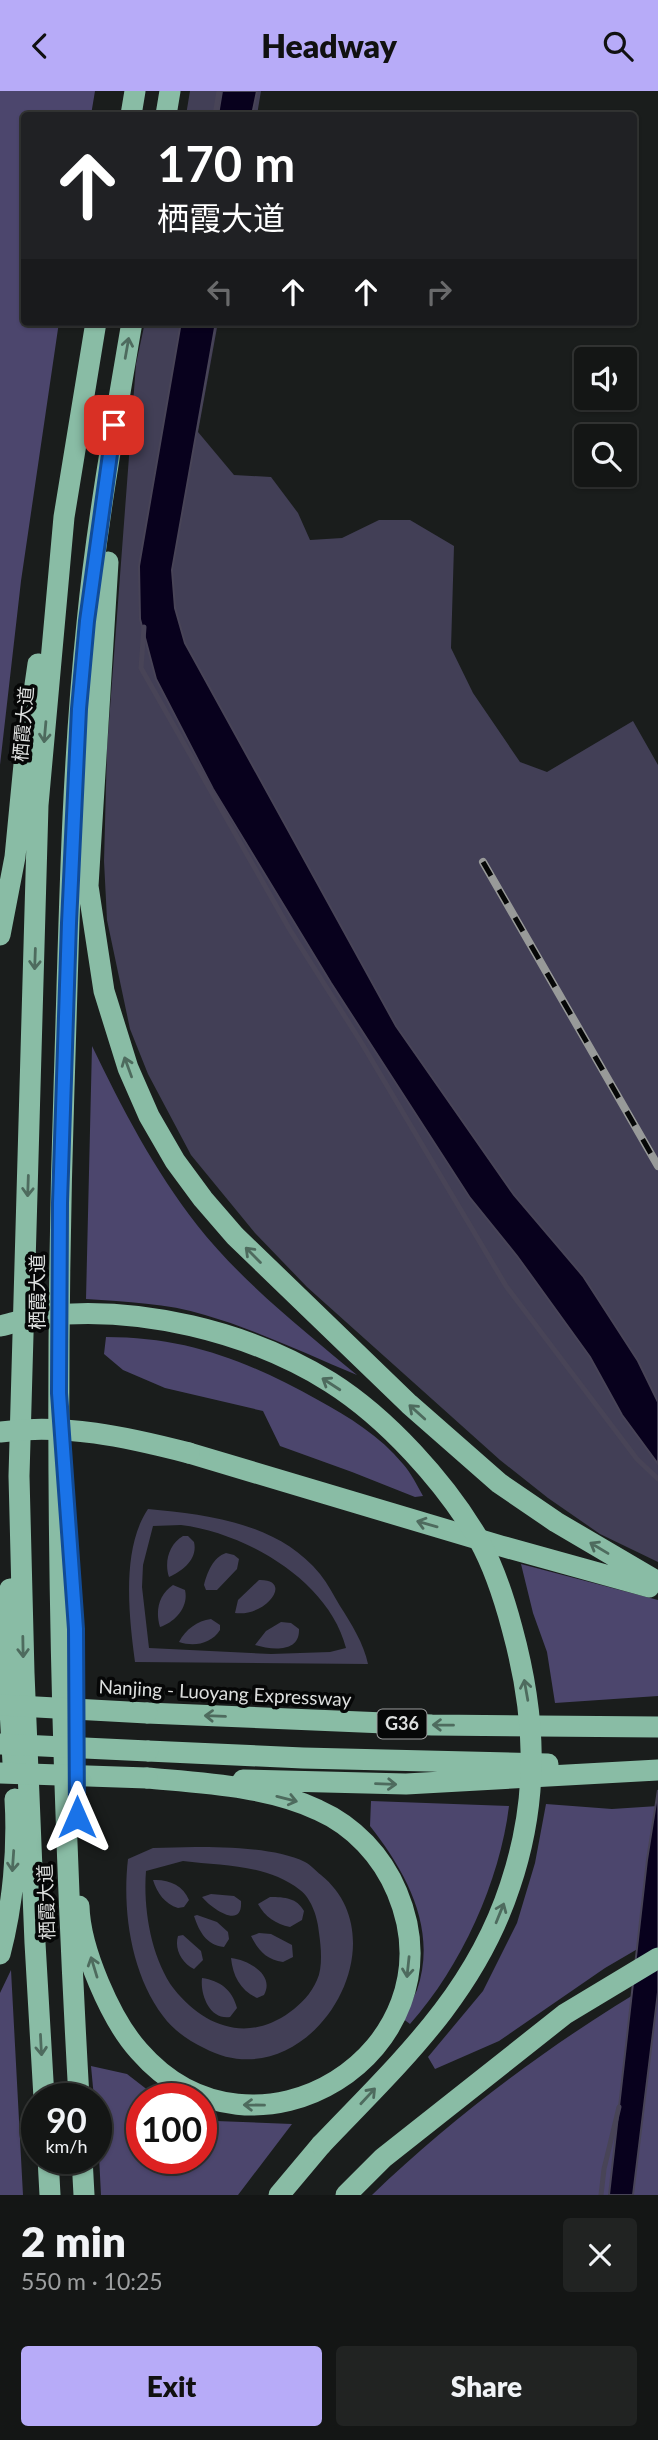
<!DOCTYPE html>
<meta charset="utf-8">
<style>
:root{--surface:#141615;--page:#212322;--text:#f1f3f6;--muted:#9d9fa0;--line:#333534;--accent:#b7abf8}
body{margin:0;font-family:Lato,"Noto Sans SC",sans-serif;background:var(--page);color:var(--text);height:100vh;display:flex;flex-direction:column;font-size:26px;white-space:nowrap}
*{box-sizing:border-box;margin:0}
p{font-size:23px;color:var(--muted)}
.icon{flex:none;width:38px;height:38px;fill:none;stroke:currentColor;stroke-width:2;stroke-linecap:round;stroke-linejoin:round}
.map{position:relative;height:2104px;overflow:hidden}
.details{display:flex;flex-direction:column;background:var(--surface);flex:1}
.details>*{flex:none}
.top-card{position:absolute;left:21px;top:21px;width:616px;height:214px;border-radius:7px;box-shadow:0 2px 5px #0004,0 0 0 2px var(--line);background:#202124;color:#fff;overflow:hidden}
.controls{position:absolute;left:574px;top:256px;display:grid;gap:14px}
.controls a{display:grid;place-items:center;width:63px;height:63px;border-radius:7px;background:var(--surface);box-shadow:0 2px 5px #0004,0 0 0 2px var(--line);font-size:35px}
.speed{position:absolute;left:21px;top:1992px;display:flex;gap:14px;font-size:35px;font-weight:700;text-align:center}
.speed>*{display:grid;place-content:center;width:91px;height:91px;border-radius:50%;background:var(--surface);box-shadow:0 2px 5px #0004,0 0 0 2px var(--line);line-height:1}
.speed small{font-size:18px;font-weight:400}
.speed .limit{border:10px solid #d22;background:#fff;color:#111}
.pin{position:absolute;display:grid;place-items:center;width:60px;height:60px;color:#fff;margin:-30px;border-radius:14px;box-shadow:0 4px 10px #0006}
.me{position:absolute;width:77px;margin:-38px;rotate:0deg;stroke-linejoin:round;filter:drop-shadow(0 0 5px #0008)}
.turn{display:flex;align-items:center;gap:24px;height:147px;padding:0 21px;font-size:32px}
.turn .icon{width:91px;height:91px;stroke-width:2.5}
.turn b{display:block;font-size:49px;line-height:60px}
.lanes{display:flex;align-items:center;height:66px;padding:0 21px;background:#0003;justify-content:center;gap:35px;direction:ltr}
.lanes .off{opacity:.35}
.round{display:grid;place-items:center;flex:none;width:74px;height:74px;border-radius:7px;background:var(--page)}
.headline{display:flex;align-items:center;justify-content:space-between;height:119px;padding:0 21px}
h1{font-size:42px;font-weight:800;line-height:52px}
.cta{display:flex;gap:14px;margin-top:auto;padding:14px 21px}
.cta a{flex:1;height:80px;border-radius:7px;background:var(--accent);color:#111;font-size:28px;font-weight:800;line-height:80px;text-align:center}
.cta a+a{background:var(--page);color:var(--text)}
header{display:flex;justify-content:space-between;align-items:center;height:91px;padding:0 21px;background:var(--accent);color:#111;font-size:32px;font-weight:800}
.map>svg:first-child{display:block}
.green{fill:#423f56;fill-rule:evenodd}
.forest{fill:#4c466d}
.water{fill:#08011d;stroke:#484457;stroke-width:2}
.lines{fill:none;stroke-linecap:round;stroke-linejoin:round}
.stream{stroke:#484457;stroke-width:5}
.highway{stroke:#89bca5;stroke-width:21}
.rail-casing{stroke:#989a99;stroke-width:8}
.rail{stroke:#060707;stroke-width:5;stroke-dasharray:16;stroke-linecap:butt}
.highway-bridge{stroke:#89bca5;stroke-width:21}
.oneway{stroke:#4e6b5e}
.route-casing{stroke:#114b97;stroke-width:18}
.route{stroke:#1a73e8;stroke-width:12}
.labels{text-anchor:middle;stroke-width:7;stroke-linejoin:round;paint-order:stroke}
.shield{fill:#060707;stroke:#9c9e9e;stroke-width:2}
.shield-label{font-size:18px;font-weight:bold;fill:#dddfde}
.street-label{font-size:19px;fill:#dddfde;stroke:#060707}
</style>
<header><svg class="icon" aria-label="back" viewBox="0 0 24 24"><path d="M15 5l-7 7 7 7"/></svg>Headway<svg class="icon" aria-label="search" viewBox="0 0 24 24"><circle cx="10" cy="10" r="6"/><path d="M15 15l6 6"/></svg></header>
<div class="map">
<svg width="658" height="2104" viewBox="0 0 658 2104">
<rect width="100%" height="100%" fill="#1a1d1c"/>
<path class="green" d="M 190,0 L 261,0 L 257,24 L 186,24 Z
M 145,231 L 218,231 L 198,341 L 234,384 L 271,386 L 298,422 L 310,449 L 342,447 L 379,429 L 410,429 L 454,455 L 451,557 L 473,602 L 520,671 L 547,681 L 633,630 L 658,674 L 658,1471 L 600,1443 L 548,1407 L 500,1369 L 307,1196 L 255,1142 L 191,1064 L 148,983 L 130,938 L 107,829 L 104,770 L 107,657 L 136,273 Z
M 148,1418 C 210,1424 278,1432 320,1483 C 328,1493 334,1505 340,1515 C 351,1532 364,1553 368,1573 L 135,1571 C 129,1526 121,1458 148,1418 ZM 181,1434 C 246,1442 329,1490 346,1557 L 330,1561 L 271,1563 L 149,1557 L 142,1496 L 143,1474 L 153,1435 Z
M 183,1445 L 188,1445 L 194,1451 C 198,1468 183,1480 169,1486 C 164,1471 169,1453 183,1445 Z
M 226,1462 L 234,1464 L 239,1468 L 237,1478 L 217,1499 L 206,1499 L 204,1494 C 207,1482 213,1466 226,1462 Z
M 259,1489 C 294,1488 267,1526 235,1522 L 238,1509 Z
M 173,1494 L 185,1499 C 189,1516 175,1531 160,1536 C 155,1520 159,1503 173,1494 Z
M 211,1528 L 220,1534 L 220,1539 C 211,1553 194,1556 179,1551 C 186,1538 197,1530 211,1528 Z
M 281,1531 L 291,1532 L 299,1538 C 300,1562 272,1559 255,1554 L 266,1540 Z
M 195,1756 C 226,1756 277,1757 305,1771 C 311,1774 316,1780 321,1784 C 406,1853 306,2012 204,1957 C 188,1949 174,1940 163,1925 C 131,1883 122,1819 128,1768 L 153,1757 ZM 183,1770 C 223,1775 267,1773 300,1799 C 312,1808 318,1828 319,1842 C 321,1856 323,1876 317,1889 C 311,1903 301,1913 290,1921 C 248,1952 204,1936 174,1898 C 151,1867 143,1817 146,1780 Z
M 153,1789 C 168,1788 183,1794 189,1809 L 184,1816 L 178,1817 C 165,1813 157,1802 153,1789 Z
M 211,1803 L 234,1805 L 241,1810 C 243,1840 211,1817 202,1806 Z
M 270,1806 C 285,1806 297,1807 304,1820 L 302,1829 L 290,1836 C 276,1833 265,1826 258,1813 Z
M 197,1824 L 217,1831 L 228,1841 L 229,1848 L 224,1856 C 206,1854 199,1840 194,1825 Z
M 259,1842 L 271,1843 L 292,1854 L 293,1866 L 283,1871 C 266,1869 258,1859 251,1845 Z
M 183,1844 L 201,1860 L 203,1869 L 194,1878 C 182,1872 174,1858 178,1845 Z
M 231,1867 C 249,1869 275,1884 264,1904 L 257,1907 C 240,1899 233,1885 231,1867 Z
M 202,1887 C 220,1890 232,1898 237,1917 L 230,1926 C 210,1929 200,1904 202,1887 Z"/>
<path class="forest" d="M 0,0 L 95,0 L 91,24 L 24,24 L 24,231 L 59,231 L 21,490 L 0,674 Z
M 92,955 C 122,1017 154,1079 197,1134 C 242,1191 302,1238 357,1284 C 307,1263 257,1239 205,1224 C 167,1212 126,1211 86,1208 Z
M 106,1246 C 187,1246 248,1270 318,1309 C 349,1326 380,1345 403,1373 C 411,1382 417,1394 423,1405 L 415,1406 L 352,1381 L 280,1355 L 263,1320 L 165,1297 L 123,1279 L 104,1263 Z
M 521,1473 L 658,1509 L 658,1605 L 555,1612 L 547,1561 L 533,1522 Z
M 371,1710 L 509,1715 C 500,1790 461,1876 410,1933 L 402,1927 C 407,1918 413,1909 417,1899 C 438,1838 406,1781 370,1735 Z
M 546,1713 L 612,1718 L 658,1715 L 658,1846 L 605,1877 L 499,1950 L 435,1978 L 428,1966 L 483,1900 L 517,1832 L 535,1772 Z
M 11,1879 L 23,2104 L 0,2104 L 0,1902 Z
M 658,1889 L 658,2104 L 372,2104 C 457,2022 556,1949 658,1889 Z
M 91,1975 L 127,1983 L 158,2007 L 142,2007 L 142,2067 L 201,2067 L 201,2025 L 216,2030 L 292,2033 L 238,2104 L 101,2104 L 96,2007 L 94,2007 Z"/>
<path class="water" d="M 222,0 L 257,0 L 252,24 L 218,24 Z
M 181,231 L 216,231 L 172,479 L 175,517 L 185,552 L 396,935 L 514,1104 L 583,1185 L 638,1270 L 658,1311 L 658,1373 L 622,1324 L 590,1266 L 517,1165 L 470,1107 L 331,892 L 213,698 L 156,588 L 140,528 L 139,475 Z
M 658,1699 L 658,1901 L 633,2104 L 609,2104 L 647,1769 Z"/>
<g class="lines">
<path class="stream" d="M 215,24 L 219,0
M 144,536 L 141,577 L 290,839 L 361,951 L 506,1195 L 637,1368 L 658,1388
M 601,2104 L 604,2078 L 619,2016"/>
<path class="highway" d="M 131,24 L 135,0
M 166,24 L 170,0
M 108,471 L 88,795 L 104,900 L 128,977 L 149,1025 L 175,1070 L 203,1108 L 235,1145 L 409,1313 L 499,1392 L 556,1431 L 658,1491
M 0,844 L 15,766 L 25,663 L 38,573
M 189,1362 L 501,1455 L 649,1496
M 10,1498 L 6,1549 L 13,1672
M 147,1622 L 432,1634 L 658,1636
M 148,1660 L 303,1667 L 548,1673
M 243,1689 L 406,1693 L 658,1679
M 79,1815 C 80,1858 111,1929 139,1960 C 254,2092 464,1960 397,1801 C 382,1765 354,1735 318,1719 C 268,1695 201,1692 147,1687
M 0,1863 C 13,1814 18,1758 15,1708
M 44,2007 L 35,1852 L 24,1582 L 19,1385 L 38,714 L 64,426 L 96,231
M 79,2007 C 60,1671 53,1333 64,997 C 69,842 71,686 87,532 C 97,431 115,331 132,231
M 48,2067 L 50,2104
M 82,2067 L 84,2104
M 279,2104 L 321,2054
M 346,2104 L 383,2067 L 565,1923 L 658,1867"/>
<g class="rail-casing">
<path id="rail" d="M 483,771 L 658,1075"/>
</g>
<use href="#rail" class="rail"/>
<path class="highway-bridge" d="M 0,1235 C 14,1232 28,1227 43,1225 C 138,1214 248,1240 330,1291 C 387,1327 445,1391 479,1449 C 494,1476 504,1507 512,1537 C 536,1625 540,1706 510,1795 C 474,1905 398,1973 321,2054
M 0,1341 C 64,1332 127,1346 189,1362
M 0,1614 L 147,1622
M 0,1653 L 148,1660
M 0,1682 L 147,1687"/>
</g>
<defs><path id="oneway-shaft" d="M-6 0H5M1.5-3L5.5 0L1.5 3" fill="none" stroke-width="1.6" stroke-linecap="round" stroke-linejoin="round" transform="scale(1.75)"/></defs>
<g class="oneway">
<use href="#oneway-shaft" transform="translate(127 257) rotate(-80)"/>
<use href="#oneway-shaft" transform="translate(45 641) rotate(95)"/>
<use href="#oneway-shaft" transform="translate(35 868) rotate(92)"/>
<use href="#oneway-shaft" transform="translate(128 976) rotate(-110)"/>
<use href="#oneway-shaft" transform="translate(28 1095) rotate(92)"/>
<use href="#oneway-shaft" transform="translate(253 1164) rotate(-135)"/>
<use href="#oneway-shaft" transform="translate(331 1293) rotate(-147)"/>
<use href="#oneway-shaft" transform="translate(417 1321) rotate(-138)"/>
<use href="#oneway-shaft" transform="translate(427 1433) rotate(-164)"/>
<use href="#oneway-shaft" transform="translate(599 1457) rotate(-149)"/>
<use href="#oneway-shaft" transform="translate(23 1556) rotate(89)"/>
<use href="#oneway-shaft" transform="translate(526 1599) rotate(-100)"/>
<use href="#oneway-shaft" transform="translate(215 1625) rotate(-178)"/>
<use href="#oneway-shaft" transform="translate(443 1634) rotate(-179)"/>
<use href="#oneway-shaft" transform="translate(386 1693) rotate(2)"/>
<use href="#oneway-shaft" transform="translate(287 1708) rotate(14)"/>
<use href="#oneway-shaft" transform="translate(13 1770) rotate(94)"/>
<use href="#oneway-shaft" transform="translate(500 1822) rotate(-68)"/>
<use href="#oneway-shaft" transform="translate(94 1876) rotate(-107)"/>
<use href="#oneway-shaft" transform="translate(408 1876) rotate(96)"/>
<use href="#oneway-shaft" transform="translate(41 1954) rotate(87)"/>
<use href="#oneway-shaft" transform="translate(368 2005) rotate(-47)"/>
<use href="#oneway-shaft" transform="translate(254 2014) rotate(-179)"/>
</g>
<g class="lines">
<g class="route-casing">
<path id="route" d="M 77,1726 L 76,1538 L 59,1302 L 60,1112 L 69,832 L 79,618 L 87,530 L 114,334"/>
</g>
<use href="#route" class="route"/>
</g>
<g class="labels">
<rect class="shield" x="377.5" y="1618.5" width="49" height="29" rx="5"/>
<g class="shield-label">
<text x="402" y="1639">G36</text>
</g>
<g class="street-label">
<text transform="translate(23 633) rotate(-85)" y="7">栖霞大道</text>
<text transform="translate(37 1201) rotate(-90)" y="7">栖霞大道</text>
<text transform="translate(225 1602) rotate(3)" y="7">Nanjing - Luoyang Expressway</text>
<text transform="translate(46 1811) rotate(-92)" y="7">栖霞大道</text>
</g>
</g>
</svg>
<div class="controls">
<a><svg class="icon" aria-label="sound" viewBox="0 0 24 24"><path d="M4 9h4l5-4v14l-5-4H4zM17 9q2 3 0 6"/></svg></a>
<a><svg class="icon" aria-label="search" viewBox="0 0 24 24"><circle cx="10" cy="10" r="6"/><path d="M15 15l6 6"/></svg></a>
</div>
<div class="speed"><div>90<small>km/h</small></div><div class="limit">100</div></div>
<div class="pin" style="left:114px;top:334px;background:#d93025"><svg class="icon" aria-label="arrive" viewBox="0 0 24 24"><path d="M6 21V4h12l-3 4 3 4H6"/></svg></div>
<svg class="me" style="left:77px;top:1726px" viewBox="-20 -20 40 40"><path d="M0-17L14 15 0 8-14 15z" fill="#1a73e8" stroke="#fff" stroke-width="4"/></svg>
<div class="top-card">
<div class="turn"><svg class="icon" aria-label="ahead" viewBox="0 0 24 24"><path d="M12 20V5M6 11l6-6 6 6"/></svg><div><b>170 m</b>栖霞大道</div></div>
<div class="lanes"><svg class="icon off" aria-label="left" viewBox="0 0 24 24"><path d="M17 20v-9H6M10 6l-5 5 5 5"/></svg><svg class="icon" aria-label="ahead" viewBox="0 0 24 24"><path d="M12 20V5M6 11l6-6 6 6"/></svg><svg class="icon" aria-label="ahead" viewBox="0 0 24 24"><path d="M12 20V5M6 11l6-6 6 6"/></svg><svg class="icon off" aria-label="right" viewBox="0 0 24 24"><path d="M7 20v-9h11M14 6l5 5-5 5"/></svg></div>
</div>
</div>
<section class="details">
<div class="headline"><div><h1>2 min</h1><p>550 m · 10:25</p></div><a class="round"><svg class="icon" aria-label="close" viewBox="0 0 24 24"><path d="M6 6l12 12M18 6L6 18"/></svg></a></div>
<div class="cta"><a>Exit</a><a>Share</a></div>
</section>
